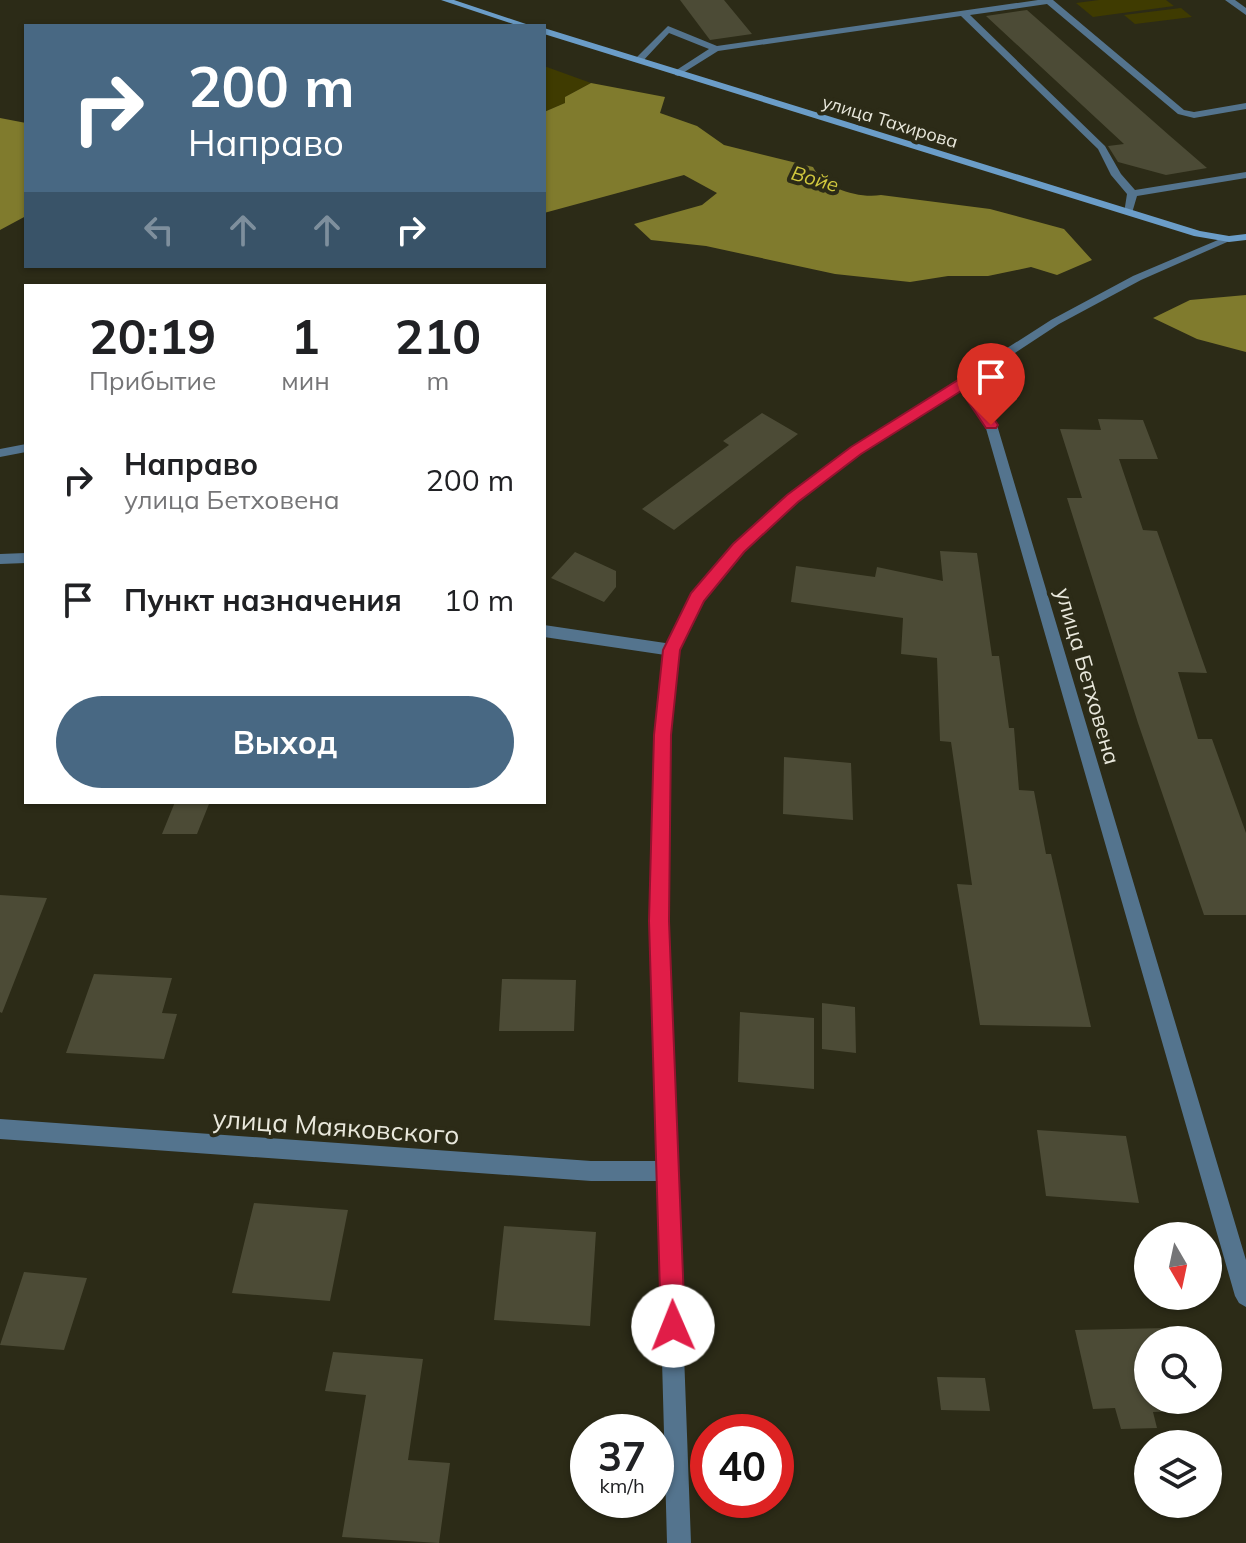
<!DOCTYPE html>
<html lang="ru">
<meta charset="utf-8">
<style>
:root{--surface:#fff;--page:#f6f6f6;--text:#202124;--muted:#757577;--accent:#486883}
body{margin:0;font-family:Mulish,sans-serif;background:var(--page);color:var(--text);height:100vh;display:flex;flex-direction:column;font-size:30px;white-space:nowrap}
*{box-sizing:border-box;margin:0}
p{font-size:26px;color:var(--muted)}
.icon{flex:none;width:44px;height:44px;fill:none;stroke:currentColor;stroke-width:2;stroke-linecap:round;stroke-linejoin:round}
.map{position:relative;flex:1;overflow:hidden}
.side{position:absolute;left:24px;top:284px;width:522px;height:520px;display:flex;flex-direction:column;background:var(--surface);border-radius:0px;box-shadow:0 2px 6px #0004}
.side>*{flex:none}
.guide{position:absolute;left:24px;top:24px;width:522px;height:244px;border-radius:0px;box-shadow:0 2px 6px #0004;background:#486883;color:#fff;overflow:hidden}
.needle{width:52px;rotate:171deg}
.tools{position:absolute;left:1134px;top:1222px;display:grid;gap:16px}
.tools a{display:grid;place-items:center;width:88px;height:88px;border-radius:50%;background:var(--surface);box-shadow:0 2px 6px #0004;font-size:40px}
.speed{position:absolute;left:570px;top:1414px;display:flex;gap:16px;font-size:40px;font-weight:700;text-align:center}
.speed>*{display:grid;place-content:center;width:104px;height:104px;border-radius:50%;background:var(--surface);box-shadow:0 2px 6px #0004;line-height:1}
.speed small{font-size:20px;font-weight:400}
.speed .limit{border:12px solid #d22;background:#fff;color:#111}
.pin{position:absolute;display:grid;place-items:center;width:68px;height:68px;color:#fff;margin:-82px -34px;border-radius:50% 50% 50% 0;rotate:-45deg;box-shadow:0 0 8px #0007}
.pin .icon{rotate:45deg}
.me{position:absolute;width:88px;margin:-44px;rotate:359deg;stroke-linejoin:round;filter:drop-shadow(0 0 6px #0008)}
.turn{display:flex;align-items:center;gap:28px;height:168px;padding:0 32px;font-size:36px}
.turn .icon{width:104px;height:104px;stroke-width:2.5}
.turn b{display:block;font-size:56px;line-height:68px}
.lanes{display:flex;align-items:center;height:76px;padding:0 32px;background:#0003;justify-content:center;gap:40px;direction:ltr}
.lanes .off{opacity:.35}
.eta{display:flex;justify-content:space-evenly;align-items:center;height:136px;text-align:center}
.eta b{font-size:48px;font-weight:700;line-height:56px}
.primary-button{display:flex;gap:16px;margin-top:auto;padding:16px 32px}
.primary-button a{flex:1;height:92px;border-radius:48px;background:var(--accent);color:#fff;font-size:32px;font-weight:700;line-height:92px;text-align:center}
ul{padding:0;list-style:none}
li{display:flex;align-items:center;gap:24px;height:120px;padding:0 32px}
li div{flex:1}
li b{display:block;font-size:30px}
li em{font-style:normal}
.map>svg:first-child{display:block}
.green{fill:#3f3b01}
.water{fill:#807b2d}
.building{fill:#4c4b36}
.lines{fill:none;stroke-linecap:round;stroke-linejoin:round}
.service{fill:#54748e;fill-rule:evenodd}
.minor{fill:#54748e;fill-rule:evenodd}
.tertiary{fill:#54748e;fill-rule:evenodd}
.secondary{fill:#6b9dc8;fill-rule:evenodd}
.route{fill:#e11d48;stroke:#92132f;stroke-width:2}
.labels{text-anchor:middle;stroke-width:8;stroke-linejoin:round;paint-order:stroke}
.far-street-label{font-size:18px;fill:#e9e8dc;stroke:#2c2b17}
.far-water-label{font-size:20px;font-style:italic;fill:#d1c83e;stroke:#2c2b17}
.street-label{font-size:22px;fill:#e9e8dc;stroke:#2c2b17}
.near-street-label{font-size:26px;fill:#e9e8dc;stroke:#2c2b17}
</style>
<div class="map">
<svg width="1246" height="1543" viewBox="0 0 1246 1543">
<rect width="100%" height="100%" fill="#2c2b17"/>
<path class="green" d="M 1099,0 L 1166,0 L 1174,6 L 1093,17 L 1076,3 Z
M 1181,8 L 1192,17 L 1135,24 L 1124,15 Z
M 544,66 L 591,83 L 565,97 L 565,103 L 544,112 Z"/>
<path class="water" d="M 591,83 L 665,97 L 660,113 L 697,126 L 724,145 L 813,167 C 823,188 859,199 881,195 L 990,209 L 1064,229 L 1092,260 L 1057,275 L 1031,267 L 988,276 L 948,276 L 910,282 L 835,274 L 706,246 L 651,240 L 634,224 L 702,205 L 717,193 L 684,175 L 544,213 L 544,112 L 565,103 L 565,97 Z
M 0,118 L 26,123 L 26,216 L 0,230 Z
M 1246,295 L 1246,352 L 1197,339 L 1153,318 L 1190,300 Z"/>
<path class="building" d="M 680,0 L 724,0 L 752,34 L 710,40 Z
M 1027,10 L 1170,136 L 1207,168 L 1166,175 L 1118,162 L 1108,146 L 1124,144 L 986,16 Z
M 762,413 L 798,434 L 674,530 L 642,509 L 729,445 L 723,441 Z
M 1098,419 L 1143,420 L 1158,459 L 1119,459 L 1143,530 L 1157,531 L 1207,673 L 1178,672 L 1198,739 L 1212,739 L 1246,833 L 1246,915 L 1204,915 L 1138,723 L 1067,498 L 1082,498 L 1060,429 L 1101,430 Z
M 940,551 L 977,553 L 992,656 L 999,656 L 1009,728 L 1014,728 L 1019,790 L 1034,791 L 1046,854 L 1051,854 L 1091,1027 L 980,1025 L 957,884 L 972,885 L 951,742 L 940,741 L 937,658 L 901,654 L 903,618 L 791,602 L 796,566 L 875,577 L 877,567 L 943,581 Z
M 575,552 L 616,571 L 616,587 L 604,602 L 551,578 Z
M 784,757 L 851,763 L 853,820 L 783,814 Z
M 175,802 L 209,804 L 197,834 L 162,834 Z
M 0,895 L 47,898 L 2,1013 L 0,1012 Z
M 94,974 L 172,978 L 162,1013 L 177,1014 L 164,1059 L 66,1053 Z
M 502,979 L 576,980 L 574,1031 L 499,1031 Z
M 822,1003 L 855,1007 L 856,1053 L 822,1049 Z
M 740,1012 L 814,1018 L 814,1089 L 738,1082 Z
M 1037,1130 L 1126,1136 L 1139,1203 L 1046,1196 Z
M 254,1203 L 348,1210 L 330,1301 L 232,1293 Z
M 504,1226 L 596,1232 L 590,1326 L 494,1320 Z
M 24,1272 L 87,1278 L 64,1350 L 0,1345 Z
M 1167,1328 L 1171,1340 L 1148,1340 L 1148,1400 L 1187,1400 L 1190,1411 L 1153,1412 L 1157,1428 L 1121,1429 L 1115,1408 L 1093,1409 L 1075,1330 Z
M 333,1352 L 423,1359 L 408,1460 L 450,1463 L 439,1543 L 342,1537 L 366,1395 L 325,1391 Z
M 937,1377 L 985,1378 L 990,1411 L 941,1410 Z"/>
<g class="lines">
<path class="service" d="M 1038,0 L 1053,0 L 1184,110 L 1194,112 L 1246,103 L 1246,109 L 1194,118 L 1178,114 L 1047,4 L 970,15 L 1105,146 L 1121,174 L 1135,190 L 1246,172 L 1246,178 L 1137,196 L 1132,213 L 1124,213 L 1127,194 L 1111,175 L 1098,149 L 961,16 L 718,51 L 678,76 L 675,75 L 675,71 L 709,49 L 669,33 L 642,62 L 634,60 L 668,26 L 717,46 Z
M 1225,0 L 1235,0 L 1246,8 L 1246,15 Z
M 26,553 L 26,563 L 0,564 L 0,554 Z"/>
<path class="minor" d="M 963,379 L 967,380 L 997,425 L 1246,1260 L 1246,1307 L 1239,1303 L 1235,1296 L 985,425 L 957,383 Z
M 26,444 L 26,452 L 0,457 L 0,449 Z
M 544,625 L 672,644 L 679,650 L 672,656 L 544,637 Z
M 0,1119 L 591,1161 L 669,1161 L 676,1164 L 679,1171 L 676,1178 L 669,1181 L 591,1181 L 0,1139 Z"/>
<path class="tertiary" d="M 1225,237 L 1234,239 L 1141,280 L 1059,324 L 861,454 L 798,502 L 744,551 L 703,601 L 679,650 L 671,735 L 668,921 L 691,1543 L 667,1543 L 650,921 L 655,735 L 665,650 L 692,594 L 734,545 L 788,496 L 851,448 L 1051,320 L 1133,276 Z"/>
<path class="secondary" d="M 441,0 L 454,0 L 532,26 L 519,26 Z
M 544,28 L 1200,231 L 1229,236 L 1246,234 L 1246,240 L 1229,242 L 1194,236 L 544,34 Z"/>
</g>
<path class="route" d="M 958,380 L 968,380 L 998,425 L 996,428 L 986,428 L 961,391 L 861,454 L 798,502 L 744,552 L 704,601 L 680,650 L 671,735 L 669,921 L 685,1326 L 682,1335 L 673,1338 L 665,1335 L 661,1326 L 649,921 L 654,735 L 663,650 L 691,593 L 733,544 L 787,495 L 851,447 Z"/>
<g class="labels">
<g class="far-street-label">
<text transform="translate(890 122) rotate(17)" y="6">улица Тахирова</text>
</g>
<g class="far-water-label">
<text transform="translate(815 179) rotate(16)" y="7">Войе</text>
</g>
<g class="street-label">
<text transform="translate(1088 676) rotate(74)" y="8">улица Бетховена</text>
</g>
<g class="near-street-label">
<text transform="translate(336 1127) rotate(4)" y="9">улица Маяковского</text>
</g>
</g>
</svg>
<div class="tools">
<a><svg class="needle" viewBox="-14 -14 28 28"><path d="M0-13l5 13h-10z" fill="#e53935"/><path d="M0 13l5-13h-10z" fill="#757577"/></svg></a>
<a><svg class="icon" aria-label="search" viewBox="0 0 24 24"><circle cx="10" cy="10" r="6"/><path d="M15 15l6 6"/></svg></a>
<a><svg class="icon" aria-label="layers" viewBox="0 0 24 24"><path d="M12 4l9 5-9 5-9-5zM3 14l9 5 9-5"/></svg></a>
</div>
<div class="speed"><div>37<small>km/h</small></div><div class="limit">40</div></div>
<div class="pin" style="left:991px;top:425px;background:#d93025"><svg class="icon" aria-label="arrive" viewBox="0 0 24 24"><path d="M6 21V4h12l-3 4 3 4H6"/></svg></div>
<svg class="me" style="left:673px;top:1326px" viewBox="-20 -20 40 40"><circle r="19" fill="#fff"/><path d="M0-13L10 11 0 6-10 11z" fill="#e11d48"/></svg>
<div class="guide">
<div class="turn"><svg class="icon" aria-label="right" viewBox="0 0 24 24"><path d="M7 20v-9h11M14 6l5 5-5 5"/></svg><div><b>200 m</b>Направо</div></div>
<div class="lanes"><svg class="icon off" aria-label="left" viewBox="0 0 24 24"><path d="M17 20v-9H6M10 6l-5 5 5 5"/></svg><svg class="icon off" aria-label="ahead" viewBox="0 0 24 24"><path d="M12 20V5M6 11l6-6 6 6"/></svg><svg class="icon off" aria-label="ahead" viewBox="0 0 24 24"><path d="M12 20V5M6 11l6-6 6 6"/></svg><svg class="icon" aria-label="right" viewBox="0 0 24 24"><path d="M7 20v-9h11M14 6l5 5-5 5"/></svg></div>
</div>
<section class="side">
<div class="eta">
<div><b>20:19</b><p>Прибытие</p></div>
<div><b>1</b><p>мин</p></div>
<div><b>210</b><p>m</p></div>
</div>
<ul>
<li><svg class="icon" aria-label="right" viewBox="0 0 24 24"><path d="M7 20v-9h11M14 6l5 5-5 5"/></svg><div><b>Направо</b><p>улица Бетховена</p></div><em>200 m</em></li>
<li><svg class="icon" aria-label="arrive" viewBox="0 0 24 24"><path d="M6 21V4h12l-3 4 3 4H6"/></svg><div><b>Пункт назначения</b></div><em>10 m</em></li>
</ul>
<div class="primary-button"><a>Выход</a></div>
</section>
</div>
